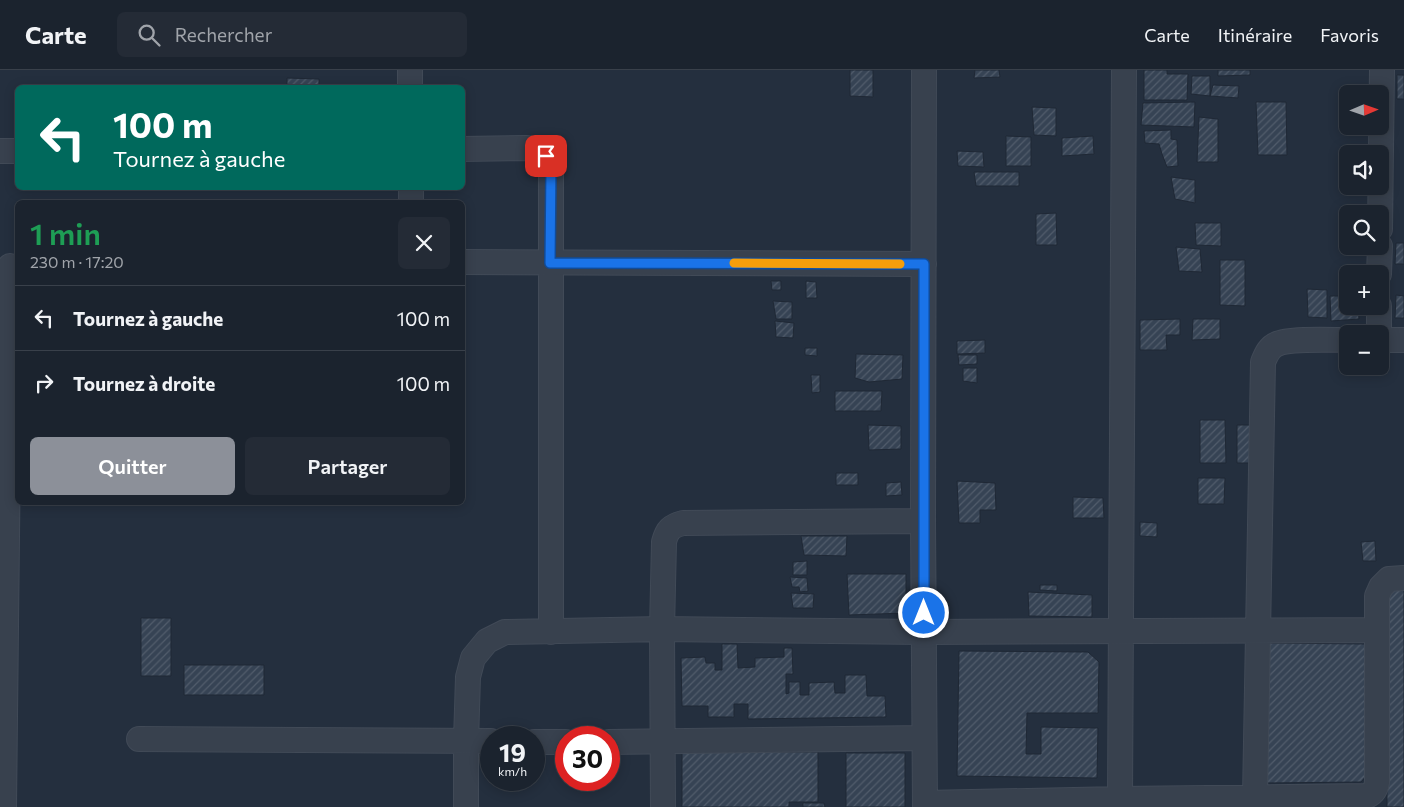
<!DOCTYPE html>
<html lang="fr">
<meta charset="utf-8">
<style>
:root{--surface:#1b232e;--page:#242b36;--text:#f1f3f6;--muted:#a0a4aa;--line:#39404a;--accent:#8c9099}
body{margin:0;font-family:Commissioner,sans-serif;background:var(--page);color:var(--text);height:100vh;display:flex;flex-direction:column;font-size:19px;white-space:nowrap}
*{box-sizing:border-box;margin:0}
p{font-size:16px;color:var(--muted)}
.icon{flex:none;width:28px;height:28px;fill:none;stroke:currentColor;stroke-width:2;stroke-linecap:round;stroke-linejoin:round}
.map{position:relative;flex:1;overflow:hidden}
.details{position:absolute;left:15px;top:130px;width:450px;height:305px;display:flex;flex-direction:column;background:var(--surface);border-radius:8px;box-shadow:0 2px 12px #0003,0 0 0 1px var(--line)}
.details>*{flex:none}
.top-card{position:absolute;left:15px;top:15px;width:450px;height:105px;border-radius:8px;box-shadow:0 2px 12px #0003,0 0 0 1px var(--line);background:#00695c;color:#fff;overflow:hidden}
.needle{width:32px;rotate:88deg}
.tools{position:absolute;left:1339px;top:15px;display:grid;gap:10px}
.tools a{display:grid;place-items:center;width:50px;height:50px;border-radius:8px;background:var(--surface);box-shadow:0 2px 12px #0003,0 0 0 1px var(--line);font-size:25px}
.speed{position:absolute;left:480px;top:656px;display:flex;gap:10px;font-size:25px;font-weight:700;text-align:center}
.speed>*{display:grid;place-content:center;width:65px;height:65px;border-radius:50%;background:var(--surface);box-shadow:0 2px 12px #0003,0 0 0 1px var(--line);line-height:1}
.speed small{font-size:12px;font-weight:400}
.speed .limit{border:8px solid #d22;background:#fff;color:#111}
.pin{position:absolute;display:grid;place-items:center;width:42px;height:42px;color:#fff;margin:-21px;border-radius:10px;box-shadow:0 2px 8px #0006}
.me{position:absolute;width:55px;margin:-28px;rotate:0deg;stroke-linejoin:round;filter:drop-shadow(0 0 4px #0008)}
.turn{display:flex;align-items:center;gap:18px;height:105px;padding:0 15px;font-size:22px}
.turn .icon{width:65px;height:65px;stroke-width:2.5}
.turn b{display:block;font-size:35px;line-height:42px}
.round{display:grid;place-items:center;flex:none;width:52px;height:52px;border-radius:8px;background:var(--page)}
.overview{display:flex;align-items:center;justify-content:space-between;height:85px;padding:0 15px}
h1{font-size:30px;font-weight:600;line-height:38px;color:#1e9e55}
.primary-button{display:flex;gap:10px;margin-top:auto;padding:10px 15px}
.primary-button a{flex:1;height:58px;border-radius:8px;background:var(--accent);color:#fff;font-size:20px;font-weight:600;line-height:58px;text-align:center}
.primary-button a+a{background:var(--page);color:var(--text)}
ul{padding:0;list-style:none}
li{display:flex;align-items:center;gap:15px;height:65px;padding:0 15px;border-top:1px solid var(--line)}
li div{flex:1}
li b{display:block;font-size:19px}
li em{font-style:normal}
header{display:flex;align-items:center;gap:30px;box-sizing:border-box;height:70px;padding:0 25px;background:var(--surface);border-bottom:1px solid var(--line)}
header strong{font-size:24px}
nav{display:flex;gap:28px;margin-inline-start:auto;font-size:18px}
.search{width:350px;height:45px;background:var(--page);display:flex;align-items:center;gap:12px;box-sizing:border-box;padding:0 18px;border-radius:8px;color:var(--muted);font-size:19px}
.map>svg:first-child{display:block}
.building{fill:url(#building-hatch);stroke:#1f2835}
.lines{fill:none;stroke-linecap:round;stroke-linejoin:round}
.minor-casing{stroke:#414a57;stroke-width:26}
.minor{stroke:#38414e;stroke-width:24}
.route-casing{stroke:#114b97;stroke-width:12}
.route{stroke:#1a73e8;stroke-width:9}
.slow{stroke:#f59e0b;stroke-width:9}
</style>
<header>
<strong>Carte</strong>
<div class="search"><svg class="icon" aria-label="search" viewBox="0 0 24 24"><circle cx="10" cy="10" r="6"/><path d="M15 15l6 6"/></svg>Rechercher</div>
<nav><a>Carte</a><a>Itinéraire</a><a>Favoris</a></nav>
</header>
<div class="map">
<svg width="1404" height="737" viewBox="0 0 1404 737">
<defs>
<pattern id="building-hatch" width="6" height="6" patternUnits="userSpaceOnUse" patternTransform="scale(1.25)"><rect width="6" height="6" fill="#364354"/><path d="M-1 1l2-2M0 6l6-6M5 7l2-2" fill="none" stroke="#515c6b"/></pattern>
</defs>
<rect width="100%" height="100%" fill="#242f3e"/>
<path class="building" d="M 850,0 L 873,0 L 873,27 L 850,26 Z
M 975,0 L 999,0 L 1000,7 L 974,8 Z
M 1144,0 L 1167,0 L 1167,4 L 1188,4 L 1187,30 L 1144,30 Z
M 1218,0 L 1250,0 L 1250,5 L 1218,6 Z
M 1397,5 L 1404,5 L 1404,29 L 1397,29 Z
M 1192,6 L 1210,6 L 1210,26 L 1191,24 Z
M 287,8 L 319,9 L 319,18 L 287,18 Z
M 1213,15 L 1239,16 L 1238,28 L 1210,26 Z
M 1195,32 L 1194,57 L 1141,55 L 1143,33 Z
M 1256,32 L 1286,32 L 1287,85 L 1258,85 Z
M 1032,37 L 1056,38 L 1056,66 L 1034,65 Z
M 1199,47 L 1218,49 L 1218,92 L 1197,92 Z
M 1171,60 L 1171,69 L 1177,70 L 1178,96 L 1167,97 L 1162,84 L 1159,74 L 1145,73 L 1144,61 Z
M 1006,66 L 1031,67 L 1031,96 L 1006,96 Z
M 1093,66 L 1094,84 L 1062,86 L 1062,68 Z
M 957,81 L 983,82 L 984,97 L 958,96 Z
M 974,102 L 1019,102 L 1019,116 L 976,116 Z
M 1171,107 L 1195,110 L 1195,133 L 1175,129 Z
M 1056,143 L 1057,175 L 1036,175 L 1036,144 Z
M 1195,153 L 1221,153 L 1221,176 L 1196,175 Z
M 1396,173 L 1404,173 L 1404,194 L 1395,194 Z
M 1176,177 L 1200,179 L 1202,202 L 1179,201 Z
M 1220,190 L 1245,190 L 1245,236 L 1220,235 Z
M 771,211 L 781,211 L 781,220 L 772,220 Z
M 806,211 L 816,212 L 817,228 L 806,228 Z
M 1307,219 L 1327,220 L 1327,248 L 1308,247 Z
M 1396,225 L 1404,226 L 1404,248 L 1395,248 Z
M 1330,226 L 1348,226 L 1348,236 L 1358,236 L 1359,249 L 1331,251 Z
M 773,231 L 792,232 L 792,249 L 776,249 Z
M 1180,249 L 1180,265 L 1166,265 L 1167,280 L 1140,280 L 1140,250 Z
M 1193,249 L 1220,249 L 1220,269 L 1192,270 Z
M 775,251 L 794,253 L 793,268 L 776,267 Z
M 985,270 L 985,283 L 957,284 L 957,271 Z
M 805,278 L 817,278 L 817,286 L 805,285 Z
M 856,284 L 903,285 L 902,309 L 869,312 L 855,308 Z
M 958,285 L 977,285 L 977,294 L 959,295 Z
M 963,298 L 977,298 L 977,313 L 963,311 Z
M 811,305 L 820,305 L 820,322 L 812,323 Z
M 835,321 L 882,321 L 881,341 L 835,341 Z
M 1200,350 L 1225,350 L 1226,393 L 1200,393 Z
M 868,355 L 901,356 L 901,379 L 869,380 Z
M 1237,355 L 1252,355 L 1252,393 L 1237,393 Z
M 836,403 L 858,403 L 858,415 L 836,415 Z
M 1198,408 L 1225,408 L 1224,434 L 1198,434 Z
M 957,411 L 995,413 L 996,440 L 980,440 L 980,453 L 959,453 Z
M 901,412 L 902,425 L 886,426 L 886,413 Z
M 1073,427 L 1103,428 L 1104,448 L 1073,448 Z
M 1140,452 L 1157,453 L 1157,467 L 1140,466 Z
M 801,466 L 847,466 L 846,486 L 804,485 Z
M 1375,471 L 1376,491 L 1363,491 L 1361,472 Z
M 807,491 L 807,505 L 793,505 L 793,492 Z
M 847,504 L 906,504 L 906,543 L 849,545 Z
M 790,507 L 807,508 L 808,521 L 800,522 L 799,517 L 792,517 Z
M 1040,515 L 1057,515 L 1057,521 L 1040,520 Z
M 1404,520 L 1404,737 L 1387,737 L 1386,521 Z
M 1028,522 L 1092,525 L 1092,547 L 1029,546 Z
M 791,523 L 814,524 L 813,538 L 793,538 Z
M 141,548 L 171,548 L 171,606 L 141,606 Z
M 1263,573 L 1368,574 L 1367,705 L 1361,712 L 1267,713 Z
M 722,574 L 737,574 L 738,598 L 755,597 L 755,588 L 784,587 L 784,578 L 792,578 L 793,604 L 786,604 L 786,624 L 789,623 L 789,612 L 800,612 L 800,625 L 809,625 L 809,613 L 834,612 L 835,623 L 845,623 L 845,605 L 866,605 L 867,626 L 885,626 L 886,647 L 748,649 L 748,634 L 734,634 L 734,647 L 708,647 L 708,636 L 682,636 L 681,588 L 705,587 L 706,593 L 715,593 L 715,600 L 722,600 Z
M 959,581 L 1088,582 L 1099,592 L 1098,643 L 1027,643 L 1026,684 L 1041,684 L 1041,657 L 1098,658 L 1097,708 L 957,706 Z
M 184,595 L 264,595 L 264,625 L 184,625 Z
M 682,682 L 818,682 L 818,732 L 789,732 L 789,737 L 682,737 Z
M 846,683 L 905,683 L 905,737 L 846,737 Z
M 803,733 L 824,733 L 825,737 L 803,737 Z"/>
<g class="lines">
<g class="minor-casing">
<path id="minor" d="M 410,0 L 410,18
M 924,0 L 923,451 L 925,737
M 462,79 L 527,78 L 538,80 L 547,86 L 551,98 L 551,562
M 0,81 L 18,81
M 411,118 L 411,132
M 1380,159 L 1382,0
M 462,192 L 924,194
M 1379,204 L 1380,176
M 1379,264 L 1379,236
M 1380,270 L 1404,270
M 139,669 L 491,671
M 534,672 L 566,672
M 609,672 L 924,668
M 1255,727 L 1263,292 C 1266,285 1269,277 1277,274 C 1289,268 1332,270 1348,270
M 1120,729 L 1124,0
M 925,733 L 1120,729 L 1367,726 C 1374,723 1376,719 1377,712 L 1377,526 L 1381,517 L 1389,509 L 1404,508
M 4,737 L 10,196
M 466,737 L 466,671 L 468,607 L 473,588 L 487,571 L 505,562 L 662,559 L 924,562 L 1377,560
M 663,737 L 662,559 L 664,472 C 667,460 671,456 683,453 L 923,451"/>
</g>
<use href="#minor" class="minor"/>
</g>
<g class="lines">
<g class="route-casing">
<path id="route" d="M 546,86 L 551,98 L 550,193 L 924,194 L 924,543"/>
</g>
<use href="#route" class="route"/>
<path class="slow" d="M 734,193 L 900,194"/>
</g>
</svg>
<div class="tools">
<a><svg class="needle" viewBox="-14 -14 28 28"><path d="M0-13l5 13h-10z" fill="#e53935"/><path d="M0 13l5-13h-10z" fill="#a0a4aa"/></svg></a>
<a><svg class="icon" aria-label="sound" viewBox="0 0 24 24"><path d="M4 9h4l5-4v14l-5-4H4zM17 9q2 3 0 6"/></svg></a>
<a><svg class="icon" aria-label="search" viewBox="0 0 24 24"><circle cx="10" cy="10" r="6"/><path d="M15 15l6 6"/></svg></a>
<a>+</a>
<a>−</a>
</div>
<div class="speed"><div>19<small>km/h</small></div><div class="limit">30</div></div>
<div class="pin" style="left:546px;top:86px;background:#d93025"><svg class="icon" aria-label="arrive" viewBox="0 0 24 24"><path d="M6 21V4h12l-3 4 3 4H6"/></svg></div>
<svg class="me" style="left:924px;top:543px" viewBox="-20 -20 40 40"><circle r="17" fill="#1a73e8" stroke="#fff" stroke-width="3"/><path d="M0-11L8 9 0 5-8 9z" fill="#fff"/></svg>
<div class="top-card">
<div class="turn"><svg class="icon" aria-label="left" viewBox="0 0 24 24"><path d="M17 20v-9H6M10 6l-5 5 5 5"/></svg><div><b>100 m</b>Tournez à gauche</div></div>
</div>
<section class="details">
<div class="overview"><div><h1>1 min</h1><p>230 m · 17:20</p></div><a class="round"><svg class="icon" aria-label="close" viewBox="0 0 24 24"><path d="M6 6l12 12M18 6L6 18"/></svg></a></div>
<ul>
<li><svg class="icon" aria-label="left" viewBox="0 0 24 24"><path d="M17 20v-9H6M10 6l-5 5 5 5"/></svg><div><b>Tournez à gauche</b></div><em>100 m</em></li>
<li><svg class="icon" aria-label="right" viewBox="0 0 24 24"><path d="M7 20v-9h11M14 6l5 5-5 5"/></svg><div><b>Tournez à droite</b></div><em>100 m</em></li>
</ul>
<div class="primary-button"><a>Quitter</a><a>Partager</a></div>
</section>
</div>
